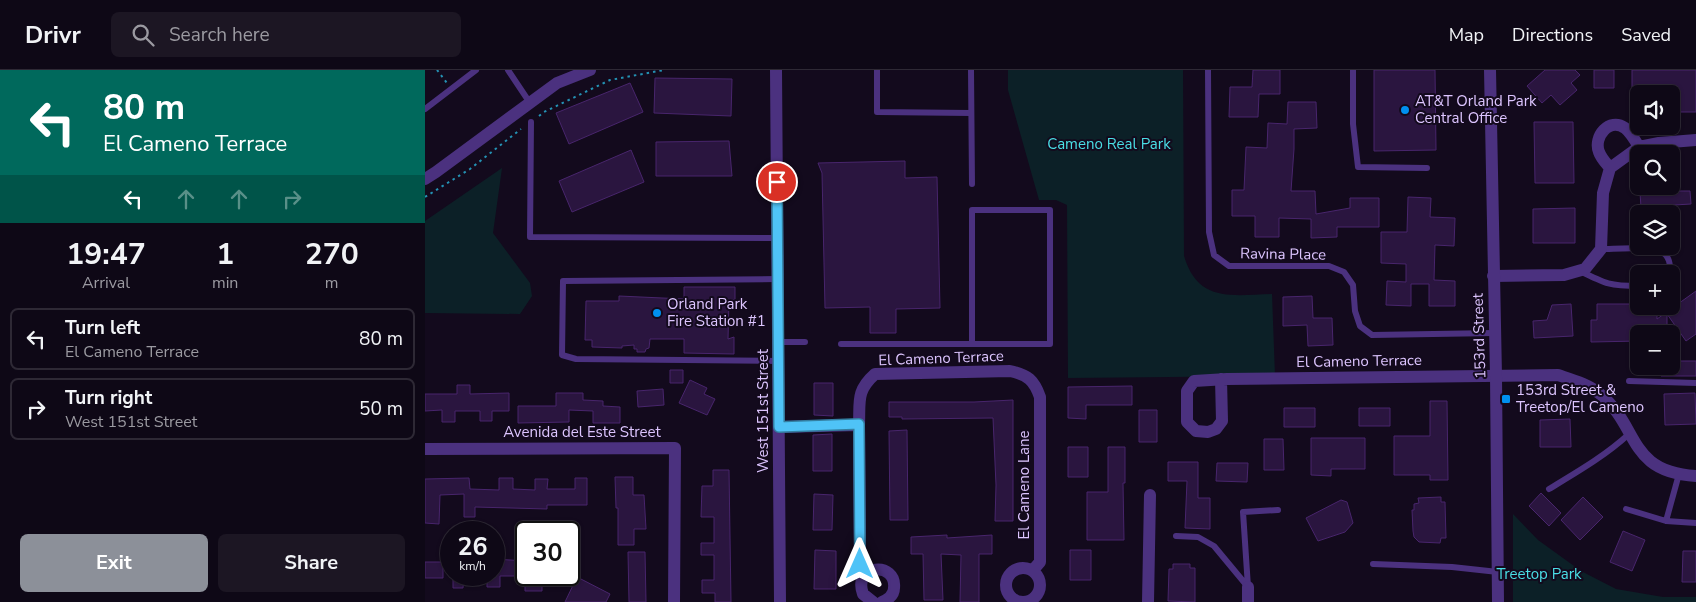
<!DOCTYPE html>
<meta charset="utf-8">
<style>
:root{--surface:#0e0816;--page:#1c1623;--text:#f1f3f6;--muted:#9b9aa1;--line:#2e2935;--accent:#8c9099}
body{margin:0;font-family:"Nunito Sans",sans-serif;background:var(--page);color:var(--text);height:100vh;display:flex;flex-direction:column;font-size:19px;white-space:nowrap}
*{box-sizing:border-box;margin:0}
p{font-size:16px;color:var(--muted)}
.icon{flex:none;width:28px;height:28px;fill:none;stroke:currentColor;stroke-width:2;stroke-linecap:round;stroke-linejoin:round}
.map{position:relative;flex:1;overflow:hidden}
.sheet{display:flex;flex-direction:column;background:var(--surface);width:425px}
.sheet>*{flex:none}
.banner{background:#00695c;color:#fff;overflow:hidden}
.tools{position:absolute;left:1205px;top:15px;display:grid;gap:10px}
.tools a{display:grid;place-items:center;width:50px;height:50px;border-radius:8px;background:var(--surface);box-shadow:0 1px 4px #0004,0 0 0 1px var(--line);font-size:25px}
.speed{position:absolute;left:15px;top:451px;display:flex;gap:10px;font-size:25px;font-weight:700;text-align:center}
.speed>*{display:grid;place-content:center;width:65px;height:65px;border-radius:50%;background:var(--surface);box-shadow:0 1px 4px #0004,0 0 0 1px var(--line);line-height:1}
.speed small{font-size:12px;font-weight:400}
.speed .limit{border:2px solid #111;border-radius:8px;background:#fff;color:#111}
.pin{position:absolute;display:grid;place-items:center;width:42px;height:42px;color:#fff;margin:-21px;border:2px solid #fff;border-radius:50%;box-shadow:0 1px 5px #0007}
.me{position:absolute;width:55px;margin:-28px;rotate:0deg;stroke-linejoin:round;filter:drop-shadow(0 0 4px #0008)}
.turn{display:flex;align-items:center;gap:18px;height:105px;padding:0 20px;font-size:22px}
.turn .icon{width:65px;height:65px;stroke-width:2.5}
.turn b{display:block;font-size:35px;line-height:42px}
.lanes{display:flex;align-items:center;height:48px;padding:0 20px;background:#0003;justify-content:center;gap:25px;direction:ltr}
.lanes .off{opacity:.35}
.eta{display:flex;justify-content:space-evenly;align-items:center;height:85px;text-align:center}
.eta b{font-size:30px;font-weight:700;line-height:35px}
.button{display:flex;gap:10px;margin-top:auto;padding:10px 20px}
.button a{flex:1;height:58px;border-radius:8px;background:var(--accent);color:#fff;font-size:20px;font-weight:700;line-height:58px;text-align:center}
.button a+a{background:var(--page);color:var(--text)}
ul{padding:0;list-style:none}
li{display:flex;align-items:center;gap:15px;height:62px;margin:0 10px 8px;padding:0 10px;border:2px solid var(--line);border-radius:8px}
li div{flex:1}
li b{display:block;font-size:19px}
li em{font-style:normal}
header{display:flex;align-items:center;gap:30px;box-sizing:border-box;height:70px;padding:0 25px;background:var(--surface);border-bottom:1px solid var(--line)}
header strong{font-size:24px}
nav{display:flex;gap:28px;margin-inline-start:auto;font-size:18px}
.search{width:350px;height:45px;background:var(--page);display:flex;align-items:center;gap:12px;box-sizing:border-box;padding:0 18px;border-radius:8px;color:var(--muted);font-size:19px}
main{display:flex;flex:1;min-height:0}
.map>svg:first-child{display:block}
.green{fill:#0c2027}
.building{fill:#2a153f;stroke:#48256c}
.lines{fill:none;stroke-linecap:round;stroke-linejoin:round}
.path{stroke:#2492b4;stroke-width:2;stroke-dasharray:2.5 4;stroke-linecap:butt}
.service{stroke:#4b317f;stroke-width:6}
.minor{stroke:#4b317f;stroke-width:12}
.tertiary{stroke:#4b317f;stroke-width:12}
.route-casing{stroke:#337fa1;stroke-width:12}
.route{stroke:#4fc3f7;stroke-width:9}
.poi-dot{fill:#0090f0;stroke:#130a1d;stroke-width:2}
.labels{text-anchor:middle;stroke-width:4;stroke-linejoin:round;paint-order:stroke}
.poi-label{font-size:15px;fill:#ddc5ff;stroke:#130a1d;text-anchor:start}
.park-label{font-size:15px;fill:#4adfe6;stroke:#130a1d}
.street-label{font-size:15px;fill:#ddc5ff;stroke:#130a1d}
</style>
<header>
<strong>Drivr</strong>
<div class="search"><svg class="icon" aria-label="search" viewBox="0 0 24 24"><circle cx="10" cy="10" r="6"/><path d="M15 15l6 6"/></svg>Search here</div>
<nav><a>Map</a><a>Directions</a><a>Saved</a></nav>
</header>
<main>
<section class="sheet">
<div class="banner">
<div class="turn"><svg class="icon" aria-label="left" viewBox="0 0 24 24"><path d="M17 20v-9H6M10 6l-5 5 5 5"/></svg><div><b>80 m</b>El Cameno Terrace</div></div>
<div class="lanes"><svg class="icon" aria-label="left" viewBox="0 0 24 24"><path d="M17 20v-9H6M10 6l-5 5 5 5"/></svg><svg class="icon off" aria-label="ahead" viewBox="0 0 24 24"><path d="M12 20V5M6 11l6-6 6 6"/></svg><svg class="icon off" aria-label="ahead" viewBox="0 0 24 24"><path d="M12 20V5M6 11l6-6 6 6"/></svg><svg class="icon off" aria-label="right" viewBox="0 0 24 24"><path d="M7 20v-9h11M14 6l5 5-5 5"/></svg></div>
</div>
<div class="eta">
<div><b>19:47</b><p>Arrival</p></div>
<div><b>1</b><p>min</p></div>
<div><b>270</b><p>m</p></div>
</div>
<ul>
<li><svg class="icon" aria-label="left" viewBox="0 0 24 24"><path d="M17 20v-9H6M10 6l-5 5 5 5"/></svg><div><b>Turn left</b><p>El Cameno Terrace</p></div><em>80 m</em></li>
<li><svg class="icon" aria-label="right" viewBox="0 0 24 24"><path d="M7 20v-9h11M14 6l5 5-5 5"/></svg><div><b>Turn right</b><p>West 151st Street</p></div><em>50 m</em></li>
</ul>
<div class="button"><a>Exit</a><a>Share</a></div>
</section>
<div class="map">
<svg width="1271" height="532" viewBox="0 0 1271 532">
<rect width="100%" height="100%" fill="#130a1d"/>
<path class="green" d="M 583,0 L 758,0 L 759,186 C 773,233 807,225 847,224 L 850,306 L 643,308 L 642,135 L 631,130 L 614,130 L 583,20 Z
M 77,98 L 68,163 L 105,213 L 107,226 L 95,244 L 0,243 L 0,151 Z
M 1088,444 L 1113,470 L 1156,501 L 1191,519 L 1238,527 L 1271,527 L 1271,532 L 1088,532 Z"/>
<path class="building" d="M 828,0 L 855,0 L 855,24 L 834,24 L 833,47 L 804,47 L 805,17 L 827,17 Z
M 949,0 L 1010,0 L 1011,80 L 949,81 Z
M 1120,0 L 1150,0 L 1155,5 L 1146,13 L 1152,20 L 1135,35 L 1126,25 L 1117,33 L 1102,16 Z
M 1169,0 L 1189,0 L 1189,18 L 1169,18 Z
M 1207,0 L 1271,0 L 1271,42 L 1246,42 L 1246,24 L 1207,23 Z
M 230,8 L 307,9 L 306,46 L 229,43 Z
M 205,13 L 218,42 L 144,74 L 131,43 Z
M 863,32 L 891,32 L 892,58 L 869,59 L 869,79 L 866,121 L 890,121 L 891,144 L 925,138 L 925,128 L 954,128 L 954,157 L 912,157 L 912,167 L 886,168 L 886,149 L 854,148 L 854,167 L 830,167 L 830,146 L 807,146 L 807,120 L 819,120 L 821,77 L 842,78 L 843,53 L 862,54 Z
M 1109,52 L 1148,52 L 1149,113 L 1110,113 Z
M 304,71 L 307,106 L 231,106 L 231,72 Z
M 206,80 L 219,112 L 147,142 L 134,111 Z
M 480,91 L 480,108 L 512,107 L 515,238 L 471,239 L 471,263 L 445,263 L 445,237 L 400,238 L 397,103 L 393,93 Z
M 1229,116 L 1253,116 L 1254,121 L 1265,121 L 1266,134 L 1216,137 L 1215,123 L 1228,122 Z
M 983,127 L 1006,128 L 1005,147 L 1030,148 L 1029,176 L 1010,175 L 1009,210 L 1030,211 L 1030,236 L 1004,236 L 1004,214 L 986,214 L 986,236 L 961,235 L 962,211 L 981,212 L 981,194 L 956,193 L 956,162 L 982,162 Z
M 1150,138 L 1150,173 L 1108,173 L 1108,139 Z
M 259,217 L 310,217 L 310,230 L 304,230 L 303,269 L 309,267 L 309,284 L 259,283 L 259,269 L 225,269 L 224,278 L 221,279 L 220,282 L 212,282 L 212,279 L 209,279 L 209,275 L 197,276 L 197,278 L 167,277 L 167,270 L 160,270 L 161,231 L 194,231 L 194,226 L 259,229 Z
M 1271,221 L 1271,264 L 1261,271 L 1242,244 L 1242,264 L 1214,264 L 1214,271 L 1166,272 L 1166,250 L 1172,250 L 1172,234 L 1214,234 L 1214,236 L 1232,236 L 1232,249 Z
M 887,226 L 888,248 L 907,248 L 908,275 L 883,276 L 882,255 L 858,256 L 858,227 Z
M 1146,234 L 1148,266 L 1109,268 L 1108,251 L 1122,250 L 1127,235 Z
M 1246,291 L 1271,291 L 1271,306 L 1236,306 L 1236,296 L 1246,296 Z
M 245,300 L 258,300 L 258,313 L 245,313 Z
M 265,310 L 282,318 L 279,324 L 290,329 L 282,345 L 254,333 Z
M 389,313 L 408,313 L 408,346 L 389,345 Z
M 32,315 L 45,315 L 45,324 L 84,323 L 84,341 L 67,341 L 67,351 L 55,351 L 55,341 L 30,341 L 30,352 L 17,352 L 17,340 L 0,341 L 0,324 L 32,324 Z
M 707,316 L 707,335 L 661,335 L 661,349 L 643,348 L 643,317 Z
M 238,319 L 239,335 L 213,337 L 212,321 Z
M 131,323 L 158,323 L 158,330 L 178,331 L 178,336 L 195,337 L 195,353 L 168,353 L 168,341 L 144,340 L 144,352 L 93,353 L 93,336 L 131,336 Z
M 1270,323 L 1271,354 L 1240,355 L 1239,324 Z
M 588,330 L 588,451 L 570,451 L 571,415 L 568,348 L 477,349 L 477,347 L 464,347 L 464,332 L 549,332 Z
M 1005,331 L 1022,331 L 1023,410 L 1005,410 L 1005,405 L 969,405 L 969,366 L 1005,366 Z
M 859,338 L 890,338 L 890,357 L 859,357 Z
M 934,338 L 965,338 L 965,356 L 934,356 Z
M 714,340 L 732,340 L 732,372 L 714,372 Z
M 1145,349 L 1146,377 L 1115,377 L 1115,350 Z
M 482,360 L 483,450 L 465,450 L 464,361 Z
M 407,364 L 407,401 L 388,401 L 388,365 Z
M 886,368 L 940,368 L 940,399 L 906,399 L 906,406 L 886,405 Z
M 839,369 L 858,369 L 859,400 L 839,400 Z
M 643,377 L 663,377 L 663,407 L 643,407 Z
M 683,377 L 700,377 L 700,413 L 698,413 L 699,470 L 662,470 L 662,422 L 683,422 Z
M 743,392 L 773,392 L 773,428 L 785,428 L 785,459 L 760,458 L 762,411 L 743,411 Z
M 792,393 L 823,393 L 822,412 L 791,411 Z
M 288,400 L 304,400 L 306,532 L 290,532 L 290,523 L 277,523 L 277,510 L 289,510 L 289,485 L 276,485 L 276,473 L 289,473 L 289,447 L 276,447 L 277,416 L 288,416 Z
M 190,407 L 208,407 L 208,425 L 219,425 L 221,459 L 209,459 L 209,475 L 193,475 L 193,438 L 191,438 Z
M 44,408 L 45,419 L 74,420 L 74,408 L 88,408 L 88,419 L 110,420 L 110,409 L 123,409 L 122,419 L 150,419 L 150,408 L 162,408 L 162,435 L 122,435 L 122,439 L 50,437 L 50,447 L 39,447 L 39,424 L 15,425 L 14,454 L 0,453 L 0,409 Z
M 1116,423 L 1136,443 L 1124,456 L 1104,436 Z
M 389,424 L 408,425 L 407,460 L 388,460 Z
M 1016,427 L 1016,432 L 1020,432 L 1021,468 L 1016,468 L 1015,473 L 994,472 L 989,467 L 988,461 L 987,440 L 989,440 L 989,434 L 994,433 L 993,428 Z
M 1158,427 L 1178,447 L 1155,470 L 1136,450 Z
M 916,430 L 922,432 L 928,453 L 920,462 L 893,471 L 881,448 Z
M 1198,461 L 1220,470 L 1207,501 L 1185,492 Z
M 522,465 L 522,468 L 567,465 L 567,484 L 554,484 L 554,532 L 535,532 L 536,485 L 516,484 L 518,530 L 499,530 L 498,484 L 486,484 L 486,467 Z
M 390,480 L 411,481 L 411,519 L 389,519 Z
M 645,480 L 666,480 L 666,510 L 645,510 Z
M 1258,481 L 1271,481 L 1271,512 L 1257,512 Z
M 203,482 L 220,482 L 221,532 L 204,532 Z
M 69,489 L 101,491 L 101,505 L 134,505 L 134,516 L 117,516 L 117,521 L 100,521 L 100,506 L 75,506 L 75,517 L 62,517 L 62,505 L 69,505 Z
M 0,492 L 18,492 L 18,508 L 0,508 Z
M 748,494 L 765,494 L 765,498 L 770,498 L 770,532 L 743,531 L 744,499 L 748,499 Z
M 28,505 L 39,505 L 38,518 L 28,518 Z
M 152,507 L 185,524 L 181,532 L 140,532 Z"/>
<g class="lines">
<path class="path" d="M 12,0 L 22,13
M 114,46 L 119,42 L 185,10 L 239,0
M 0,127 L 45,99 L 96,59"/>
<path class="service" d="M 83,0 L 105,33
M 452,0 L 452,42 L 546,43
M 546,0 L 547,114
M 783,0 L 784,162 L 789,185 L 804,196 L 904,196 L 919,202 L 928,215 L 930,241 L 935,256 L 947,265 L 1070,263
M 928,0 L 928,54 L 933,97 L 1002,98
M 0,39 L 51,0
M 106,52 L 105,167 L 353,168
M 1176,179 C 1189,179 1224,176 1235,181 C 1244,185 1247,195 1243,204
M 1155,201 C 1181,214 1185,216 1214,216
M 353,209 L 138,211 L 137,285 L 151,289 L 353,291
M 353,272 L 380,272
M 416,274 L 625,274 L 625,140 L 547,140 L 547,274
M 1204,311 L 1271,313
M 1124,419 C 1152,402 1180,386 1204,364
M 1201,439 L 1241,451 L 1271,453
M 1241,451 L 1254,404
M 751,466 L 773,467 L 789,476 L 823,517
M 948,494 L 1027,497 L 1073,502
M 823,517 L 818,442 L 853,440"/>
<path class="minor" d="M 1185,98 C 1181,93 1176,88 1174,82 C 1168,67 1184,47 1200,58 C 1206,63 1210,70 1214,77
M 1068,206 L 1139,205 L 1160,199 L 1176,179 L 1178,123 L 1185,98 L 1214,77 L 1234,73 L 1271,70
M 796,309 L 797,351 L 791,359 L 783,362 L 771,361 L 762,352 L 762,321 L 769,311 L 802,309 L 1133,305 C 1148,310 1163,314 1175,324 C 1215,357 1202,402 1271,406
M 434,355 L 435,494 L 441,504
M 354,357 L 434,355 C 435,331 431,321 450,304 L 585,301 C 603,305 609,310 615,327 L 615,492 L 608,500
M 0,379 L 250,378 L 249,532
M581 515a17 17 0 1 1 34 0a17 17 0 1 1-34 0Z
M 823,517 L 823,532
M 448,532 L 438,524 C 427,494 472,491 469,518 C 469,525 464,529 457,532
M 723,532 L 725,425"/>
<path class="tertiary" d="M 351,0 L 355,532
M 1065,0 L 1071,306 L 1073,532
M 0,109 L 11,102 L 132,13 L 165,0"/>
</g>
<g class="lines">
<g class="route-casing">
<path id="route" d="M 352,112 L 354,357 L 434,354 L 435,494"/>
</g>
<use href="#route" class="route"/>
</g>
<g class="poi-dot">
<circle cx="980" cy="40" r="5"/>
<circle cx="232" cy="243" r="5"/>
<rect x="1076" y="324" width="10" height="10" rx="2.5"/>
</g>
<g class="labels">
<g class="poi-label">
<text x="990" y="36">AT&amp;T Orland Park<tspan x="990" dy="17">Central Office</tspan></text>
<text x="242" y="239">Orland Park<tspan x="242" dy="17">Fire Station #1</tspan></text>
<text x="1091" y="325">153rd Street &amp;<tspan x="1091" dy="17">Treetop/El Cameno</tspan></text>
</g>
<g class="park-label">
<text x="684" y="79">Cameno Real Park</text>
<text x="1114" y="509">Treetop Park</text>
</g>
<g class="street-label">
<text transform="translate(858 184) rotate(1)" y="5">Ravina Place</text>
<text transform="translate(1054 266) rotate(-92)" y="5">153rd Street</text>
<text transform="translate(516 288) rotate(-2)" y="5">El Cameno Terrace</text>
<text transform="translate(934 291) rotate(-1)" y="5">El Cameno Terrace</text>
<text transform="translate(338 341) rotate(-90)" y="5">West 151st Street</text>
<text x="157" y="367">Avenida del Este Street</text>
<text transform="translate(599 415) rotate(-90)" y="5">El Cameno Lane</text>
</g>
</g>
</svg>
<div class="tools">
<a><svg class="icon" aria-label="sound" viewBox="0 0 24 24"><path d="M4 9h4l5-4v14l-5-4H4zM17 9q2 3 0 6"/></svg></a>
<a><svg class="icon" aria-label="search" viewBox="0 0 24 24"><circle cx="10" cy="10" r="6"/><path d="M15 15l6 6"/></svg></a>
<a><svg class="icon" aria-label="layers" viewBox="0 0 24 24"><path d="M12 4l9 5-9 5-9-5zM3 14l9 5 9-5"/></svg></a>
<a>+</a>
<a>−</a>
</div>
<div class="speed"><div>26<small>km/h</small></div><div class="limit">30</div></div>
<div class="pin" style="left:352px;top:112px;background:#d93025"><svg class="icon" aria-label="arrive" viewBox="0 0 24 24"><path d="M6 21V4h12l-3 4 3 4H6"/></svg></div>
<svg class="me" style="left:435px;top:494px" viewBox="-20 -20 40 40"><path d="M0-17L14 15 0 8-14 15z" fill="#4fc3f7" stroke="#fff" stroke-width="4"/></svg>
</div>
</main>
